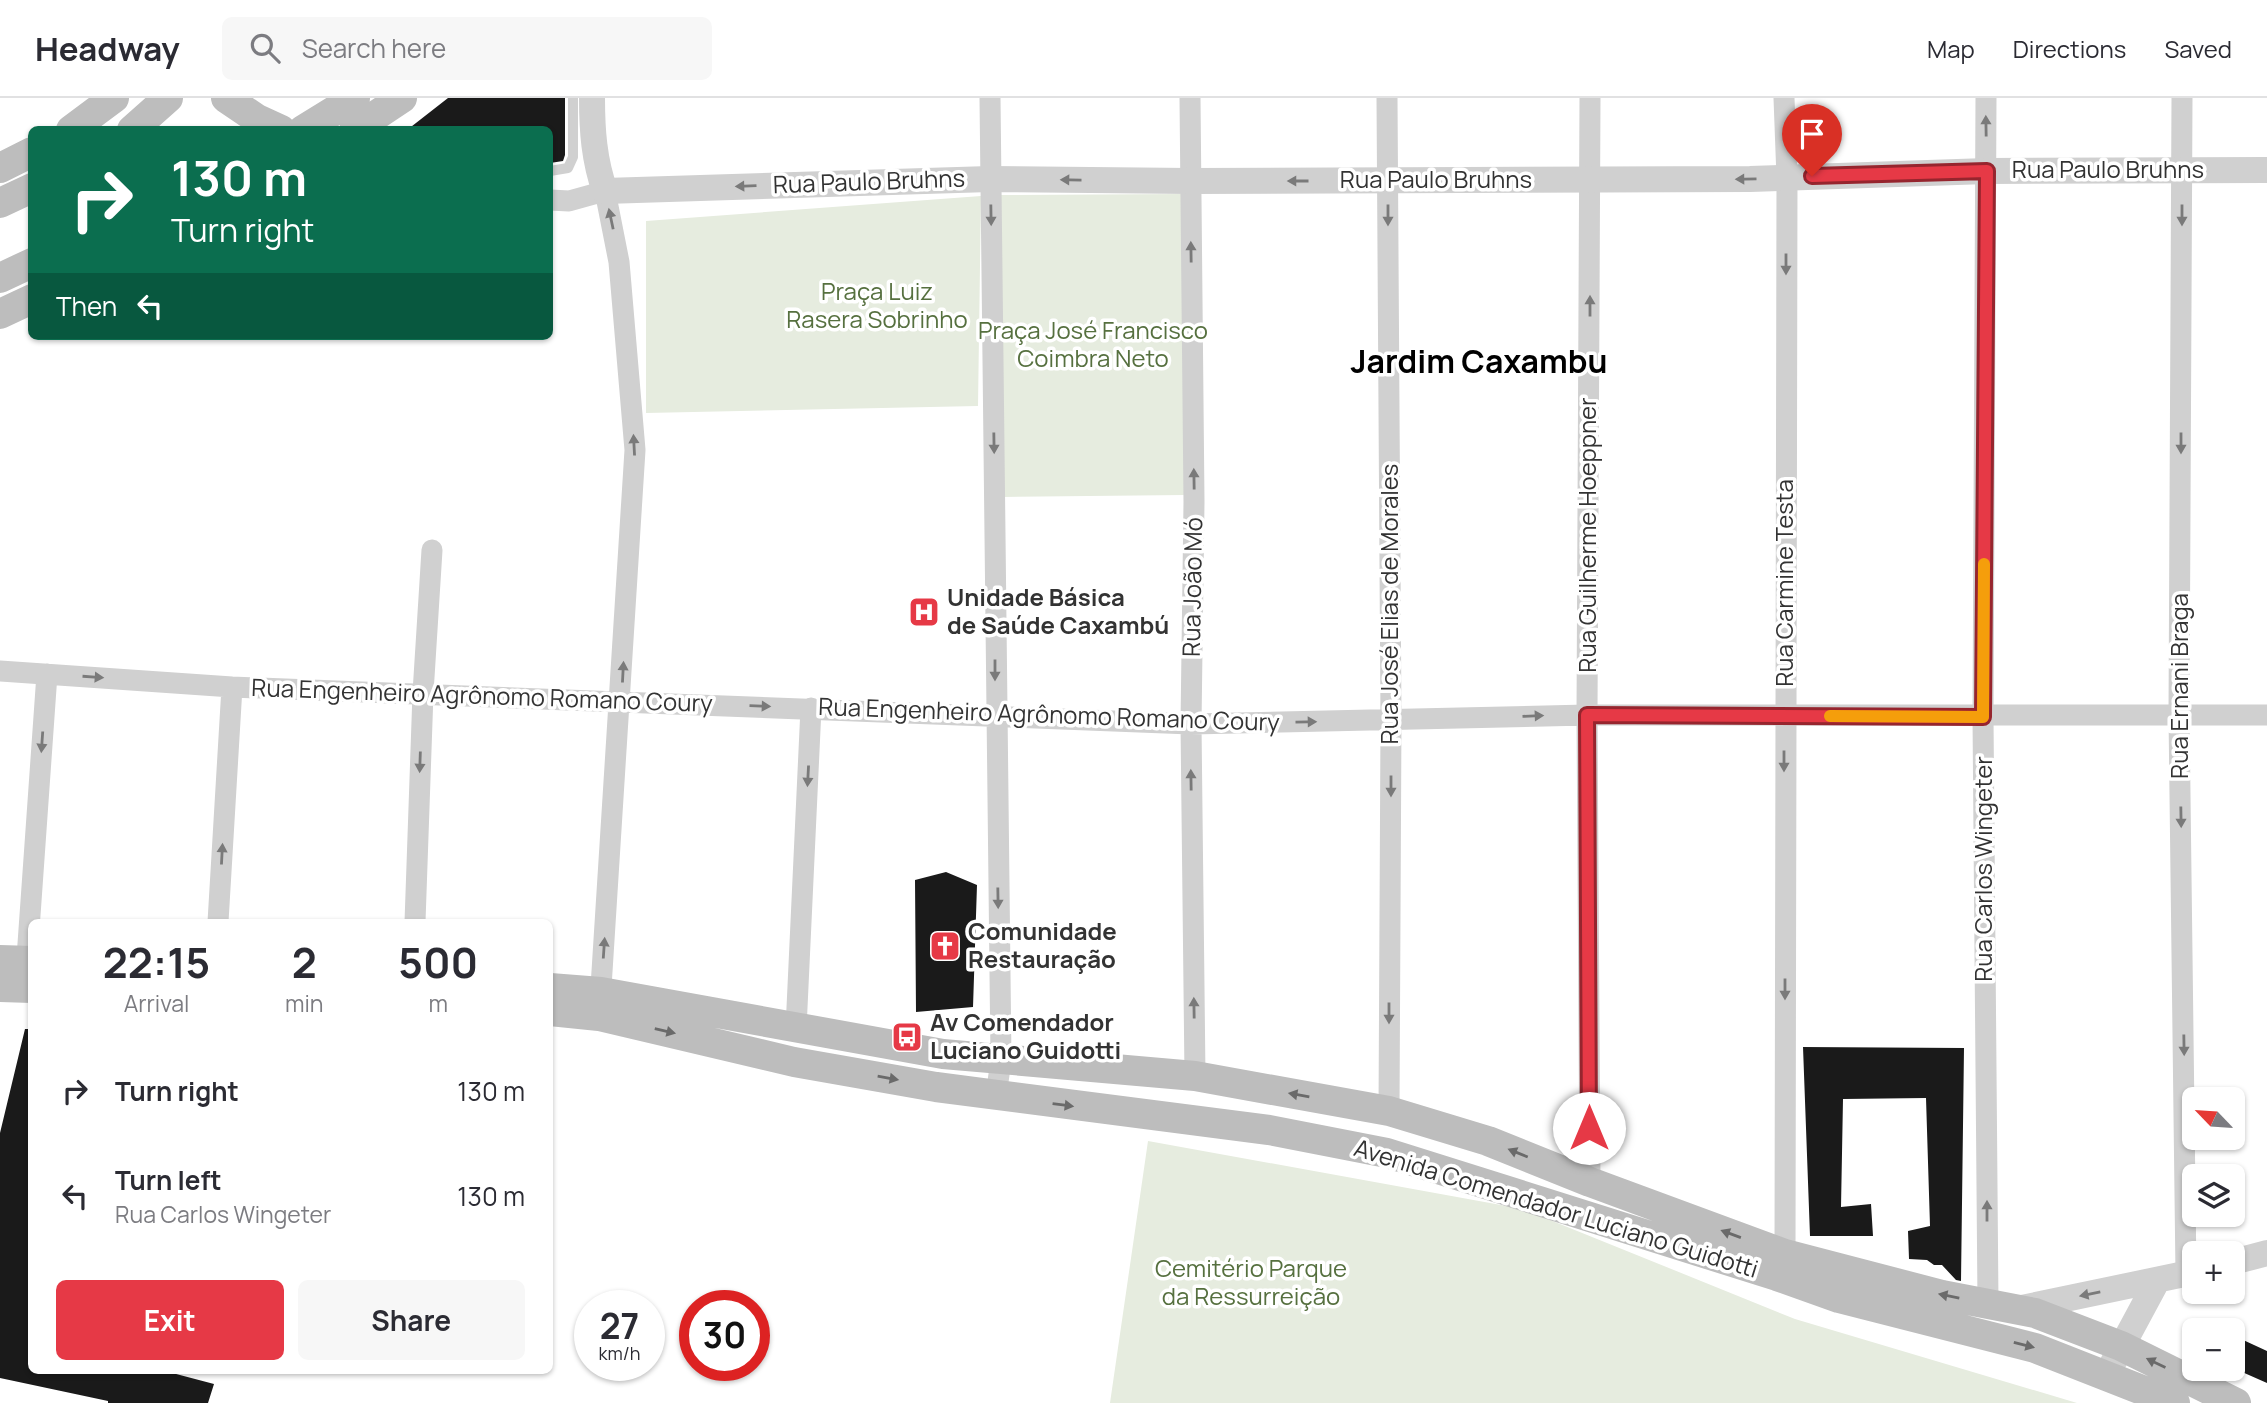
<!DOCTYPE html>
<meta charset="utf-8">
<style>
:root{--surface:#fff;--page:#f7f7f7;--text:#2b2b33;--muted:#7c7c81;--line:#e1e1e2;--accent:#e63946}
body{margin:0;font-family:Manrope,sans-serif;background:var(--page);color:var(--text);height:100vh;display:flex;flex-direction:column;font-size:26px;white-space:nowrap}
*{box-sizing:border-box;margin:0}
p{font-size:23px;color:var(--muted)}
.icon{flex:none;width:38px;height:38px;fill:none;stroke:currentColor;stroke-width:2;stroke-linecap:round;stroke-linejoin:round}
.map{position:relative;flex:1;overflow:hidden}
.details{position:absolute;left:28px;top:821px;width:525px;height:455px;display:flex;flex-direction:column;background:var(--surface);border-radius:10px;box-shadow:0 2px 5px #0004}
.details>*{flex:none}
.banner{position:absolute;left:28px;top:28px;width:525px;height:214px;border-radius:10px;box-shadow:0 2px 5px #0004;background:#0b6e4f;color:#fff;overflow:hidden}
.needle{width:46px;rotate:295deg}
.buttons{position:absolute;left:2182px;top:989px;display:grid;gap:14px}
.buttons a{display:grid;place-items:center;width:63px;height:63px;border-radius:10px;background:var(--surface);box-shadow:0 2px 5px #0004;font-size:35px}
.speed{position:absolute;left:574px;top:1192px;display:flex;gap:14px;font-size:35px;font-weight:700;text-align:center}
.speed>*{display:grid;place-content:center;width:91px;height:91px;border-radius:50%;background:var(--surface);box-shadow:0 2px 5px #0004;line-height:1}
.speed small{font-size:18px;font-weight:400}
.speed .limit{border:10px solid #d22;background:#fff;color:#111}
.pin{position:absolute;display:grid;place-items:center;width:60px;height:60px;color:#fff;margin:-72px -30px;border-radius:50% 50% 50% 0;rotate:-45deg;box-shadow:0 0 7px #0007}
.pin .icon{rotate:45deg}
.me{position:absolute;width:77px;margin:-38px;rotate:0deg;stroke-linejoin:round;filter:drop-shadow(0 0 5px #0008)}
.turn{display:flex;align-items:center;gap:24px;height:147px;padding:0 28px;font-size:32px}
.turn .icon{width:91px;height:91px;stroke-width:2.5}
.turn b{display:block;font-size:49px;line-height:60px}
.then{display:flex;align-items:center;height:66px;padding:0 28px;background:#0003;gap:14px;font-size:26px}
.eta{display:flex;justify-content:space-evenly;align-items:center;height:119px;text-align:center}
.eta b{font-size:42px;font-weight:700;line-height:49px}
.action{display:flex;gap:14px;margin-top:auto;padding:14px 28px}
.action a{flex:1;height:80px;border-radius:10px;background:var(--accent);color:#fff;font-size:28px;font-weight:700;line-height:80px;text-align:center}
.action a+a{background:var(--page);color:var(--text)}
ul{padding:0;list-style:none}
li{display:flex;align-items:center;gap:21px;height:105px;padding:0 28px}
li div{flex:1}
li b{display:block;font-size:26px}
li em{font-style:normal}
header{display:flex;align-items:center;gap:42px;box-sizing:border-box;height:98px;padding:0 35px;background:var(--surface);border-bottom:2px solid var(--line)}
header strong{font-size:33px}
nav{display:flex;gap:38px;margin-inline-start:auto;font-size:24px}
.search{width:490px;height:63px;background:var(--page);display:flex;align-items:center;gap:18px;box-sizing:border-box;padding:0 24px;border-radius:10px;color:var(--muted);font-size:26px}
.map>svg:first-child{display:block}
.green{fill:#e6ecdf}
.building{fill:#1a1a1a}
.lines{fill:none;stroke-linecap:round;stroke-linejoin:round}
.service{stroke:#d0d0d0;stroke-width:10}
.minor{stroke:#d0d0d0;stroke-width:21}
.tertiary{stroke:#d0d0d0;stroke-width:26}
.secondary{stroke:#bdbdbd;stroke-width:30}
.oneway{fill:#7a7a7a}
.oneway2{fill:#6a6a6a}
.route-casing{stroke:#96252e;stroke-width:18}
.route{stroke:#e63946;stroke-width:12}
.slow{stroke:#f59e0b;stroke-width:12}
.labels{text-anchor:middle;stroke-width:7;stroke-linejoin:round;paint-order:stroke}
.street-label{font-size:24px;fill:#333;stroke:#fff}
.park-label{font-size:24px;fill:#56703f;stroke:#fff}
.poi-label{font-size:24px;font-weight:bold;fill:#333;stroke:#fff;text-anchor:start}
.district-label{font-size:32px;font-weight:bold;fill:#000;stroke:#fff}
</style>
<header>
<strong>Headway</strong>
<div class="search"><svg class="icon" aria-label="search" viewBox="0 0 24 24"><circle cx="10" cy="10" r="6"/><path d="M15 15l6 6"/></svg>Search here</div>
<nav><a>Map</a><a>Directions</a><a>Saved</a></nav>
</header>
<div class="map">
<svg width="2267" height="1305" viewBox="0 0 2267 1305">
<rect width="100%" height="100%" fill="#fff"/>
<path class="green" d="M 1184,96 L 1185,397 L 1002,399 L 1001,97 Z
M 981,98 L 978,308 L 646,315 L 646,123 Z
M 1148,1043 L 1523,1111 L 1795,1221 L 2077,1305 L 1110,1305 Z"/>
<path class="building" d="M 448,0 L 565,0 L 565,57 L 563,63 L 550,65 L 550,32 L 407,32 Z
M 946,774 L 977,787 L 973,909 L 916,914 L 915,782 Z
M 25,931 L 32,931 L 32,1272 L 161,1272 L 214,1286 L 208,1305 L 108,1305 L 108,1303 L 0,1280 L 0,1035 Z
M 1803,949 L 1964,950 L 1961,1183 L 1956,1182 L 1942,1167 L 1934,1167 L 1927,1162 L 1909,1161 L 1908,1133 L 1930,1128 L 1926,1000 L 1843,1001 L 1841,1109 L 1871,1106 L 1873,1138 L 1810,1138 Z
M 2241,1241 L 2267,1253 L 2267,1285 L 2233,1270 L 2233,1255 Z"/>
<g class="lines">
<path class="service" d="M 550,73 L 568,70 L 573,59 L 573,0"/>
<path class="minor" d="M 990,0 L 1001,962 L 996,998
M 1190,0 L 1194,404 L 1191,626 L 1195,978
M 1387,0 L 1391,622 L 1389,1013
M 1986,0 L 1983,619 L 1988,1206
M 2182,0 L 2179,617 L 2186,1176
M 550,102 L 569,103 L 605,93 L 619,164 L 635,352 L 600,905
M 0,573 L 232,589 L 1191,626 L 1587,617 L 2267,617
M 218,824 L 232,589
M 415,824 L 423,595 L 432,452
M 26,874 L 47,576
M 796,931 L 811,610
M 1590,1084 L 1587,617 L 1590,0
M 1782,1166 L 1785,1156 L 1787,80 L 1784,0"/>
<path class="tertiary" d="M 592,0 C 592,32 594,62 605,93 L 990,81 L 1190,83 L 1750,81 L 1987,73 L 2267,72
M 2233,1164 L 2267,1155
M 2017,1211 L 2194,1174
M 2107,1276 L 2157,1183"/>
<path class="secondary" d="M 226,0 L 257,21 L 281,32
M 71,32 L 114,0
M 132,32 L 168,0
M 303,32 L 355,0
M 354,32 L 402,0
M 0,70 L 32,54
M 0,105 L 32,90
M 0,180 L 32,165
M 0,216 L 32,201
M 0,862 L 32,863
M 0,889 L 32,890
M 550,890 L 601,894 L 943,956 L 1195,978 L 1389,1013 L 1488,1043 L 1590,1084 L 1785,1156 L 1942,1197 L 2035,1215 L 2121,1248 L 2236,1305
M 550,913 L 599,918 L 794,964 L 936,989 L 1269,1032 L 1387,1055 L 1777,1178 L 1839,1200 L 2035,1250 L 2175,1305"/>
</g>
<defs><path id="oneway-solid" d="M-6-.8H1V-3.2L6.5 0L1 3.2V.8H-6Z" transform="scale(1.75)"/></defs>
<g class="oneway">
<use href="#oneway-solid" transform="translate(1986 28) rotate(-91)"/>
<use href="#oneway-solid" transform="translate(1746 81) rotate(179)"/>
<use href="#oneway-solid" transform="translate(1071 82) rotate(-179)"/>
<use href="#oneway-solid" transform="translate(1298 83) rotate(180)"/>
<use href="#oneway-solid" transform="translate(746 88) rotate(178)"/>
<use href="#oneway-solid" transform="translate(991 117) rotate(89)"/>
<use href="#oneway-solid" transform="translate(1388 117) rotate(90)"/>
<use href="#oneway-solid" transform="translate(2182 117) rotate(90)"/>
<use href="#oneway-solid" transform="translate(611 121) rotate(-102)"/>
<use href="#oneway-solid" transform="translate(1191 154) rotate(-91)"/>
<use href="#oneway-solid" transform="translate(1786 166) rotate(90)"/>
<use href="#oneway-solid" transform="translate(1590 208) rotate(-90)"/>
<use href="#oneway-solid" transform="translate(994 345) rotate(89)"/>
<use href="#oneway-solid" transform="translate(2181 345) rotate(90)"/>
<use href="#oneway-solid" transform="translate(634 347) rotate(-93)"/>
<use href="#oneway-solid" transform="translate(1194 381) rotate(-91)"/>
<use href="#oneway-solid" transform="translate(995 572) rotate(90)"/>
<use href="#oneway-solid" transform="translate(623 574) rotate(-87)"/>
<use href="#oneway-solid" transform="translate(93 579) rotate(4)"/>
<use href="#oneway-solid" transform="translate(760 608) rotate(2)"/>
<use href="#oneway-solid" transform="translate(1533 618) rotate(-2)"/>
<use href="#oneway-solid" transform="translate(1306 624) rotate(-1)"/>
<use href="#oneway-solid" transform="translate(42 644) rotate(94)"/>
<use href="#oneway-solid" transform="translate(1784 663) rotate(90)"/>
<use href="#oneway-solid" transform="translate(420 664) rotate(92)"/>
<use href="#oneway-solid" transform="translate(808 678) rotate(93)"/>
<use href="#oneway-solid" transform="translate(1191 682) rotate(-91)"/>
<use href="#oneway-solid" transform="translate(1391 688) rotate(90)"/>
<use href="#oneway-solid" transform="translate(2181 719) rotate(89)"/>
<use href="#oneway-solid" transform="translate(222 756) rotate(-87)"/>
<use href="#oneway-solid" transform="translate(998 800) rotate(89)"/>
<use href="#oneway-solid" transform="translate(604 850) rotate(-86)"/>
<use href="#oneway-solid" transform="translate(1785 891) rotate(90)"/>
<use href="#oneway-solid" transform="translate(1194 910) rotate(-91)"/>
<use href="#oneway-solid" transform="translate(1389 915) rotate(90)"/>
<use href="#oneway-solid" transform="translate(2184 947) rotate(89)"/>
<use href="#oneway-solid" transform="translate(1987 1113) rotate(-90)"/>
<use href="#oneway-solid" transform="translate(2090 1196) rotate(169)"/>
</g>
<g class="oneway2">
<use href="#oneway-solid" transform="translate(665 933) rotate(13)"/>
<use href="#oneway-solid" transform="translate(888 980) rotate(10)"/>
<use href="#oneway-solid" transform="translate(1299 997) rotate(-170)"/>
<use href="#oneway-solid" transform="translate(1063 1007) rotate(7)"/>
<use href="#oneway-solid" transform="translate(1518 1055) rotate(-158)"/>
<use href="#oneway-solid" transform="translate(1731 1136) rotate(-160)"/>
<use href="#oneway-solid" transform="translate(1949 1198) rotate(-169)"/>
<use href="#oneway-solid" transform="translate(2024 1247) rotate(14)"/>
<use href="#oneway-solid" transform="translate(2156 1265) rotate(-154)"/>
</g>
<g class="lines">
<g class="route-casing">
<path id="route" d="M 1589,1030 L 1587,617 L 1983,619 L 1987,73 L 1812,78"/>
</g>
<use href="#route" class="route"/>
<path class="slow" d="M 1830,618 L 1983,619 L 1984,466"/>
</g>
<defs>
<g id="hospital-square" transform="scale(1.575)"><rect x="-9" y="-9" width="18" height="18" rx="4" fill="#e63946" stroke="#fff"/><path d="M-5-5h3v3.5h4V-5h3V5h-3V1.5h-4V5h-3Z" fill="#fff"/></g>
<g id="church-square" transform="scale(1.575)"><rect x="-9" y="-9" width="18" height="18" rx="4" fill="#e63946" stroke="#fff"/><path d="M-1.2-6h2.4v3.5h3.3v2.4h-3.3V6h-2.4V-.1h-3.3v-2.4h3.3Z" fill="#fff"/></g>
<g id="bus-square" transform="scale(1.575)"><rect x="-9" y="-9" width="18" height="18" rx="4" fill="#e63946" stroke="#fff"/><path d="M-5-6H5V4H4V6H2V4H-2V6H-4V4H-5ZM-3.5-4V0h7V-4ZM-3.5 1.2v1.5H-2V1.2ZM2 1.2v1.5H3.5V1.2Z" fill="#fff"/></g>
</defs>
<g fill-rule="evenodd">
<use href="#hospital-square" x="924" y="514"/>
<use href="#church-square" x="945" y="848"/>
<use href="#bus-square" x="907" y="939"/>
</g>
<g class="labels">
<g class="street-label">
<text x="2108" y="80">Rua Paulo Bruhns</text>
<text x="1436" y="90">Rua Paulo Bruhns</text>
<text transform="translate(869 84) rotate(-2)" y="8">Rua Paulo Bruhns</text>
<text transform="translate(1588 437) rotate(-90)" y="8">Rua Guilherme Hoeppner</text>
<text transform="translate(1785 485) rotate(-90)" y="8">Rua Carmine Testa</text>
<text transform="translate(1193 489) rotate(-89)" y="8">Rua João Mó</text>
<text transform="translate(1390 506) rotate(-90)" y="8">Rua José Elias de Morales</text>
<text transform="translate(2180 588) rotate(-90)" y="8">Rua Ernani Braga</text>
<text transform="translate(482 598) rotate(2)" y="8">Rua Engenheiro Agrônomo Romano Coury</text>
<text transform="translate(1049 617) rotate(2)" y="8">Rua Engenheiro Agrônomo Romano Coury</text>
<text transform="translate(1984 771) rotate(-90)" y="8">Rua Carlos Wingeter</text>
<text transform="translate(1556 1111) rotate(17)" y="8">Avenida Comendador Luciano Guidotti</text>
</g>
<g class="park-label">
<text x="877" y="202">Praça Luiz<tspan x="877" dy="28">Rasera Sobrinho</tspan></text>
<text x="1093" y="241">Praça José Francisco<tspan x="1093" dy="28">Coimbra Neto</tspan></text>
<text x="1251" y="1179">Cemitério Parque<tspan x="1251" dy="28">da Ressurreição</tspan></text>
</g>
<g class="poi-label">
<text x="947" y="508">Unidade Básica<tspan x="947" dy="28">de Saúde Caxambú</tspan></text>
<text x="968" y="842">Comunidade<tspan x="968" dy="28">Restauração</tspan></text>
<text x="930" y="933">Av Comendador<tspan x="930" dy="28">Luciano Guidotti</tspan></text>
</g>
<g class="district-label">
<text x="1479" y="275">Jardim Caxambu</text>
</g>
</g>
</svg>
<div class="buttons">
<a><svg class="needle" viewBox="-14 -14 28 28"><path d="M0-13l5 13h-10z" fill="#e53935"/><path d="M0 13l5-13h-10z" fill="#7c7c81"/></svg></a>
<a><svg class="icon" aria-label="layers" viewBox="0 0 24 24"><path d="M12 4l9 5-9 5-9-5zM3 14l9 5 9-5"/></svg></a>
<a>+</a>
<a>−</a>
</div>
<div class="speed"><div>27<small>km/h</small></div><div class="limit">30</div></div>
<div class="pin" style="left:1812px;top:78px;background:#d93025"><svg class="icon" aria-label="arrive" viewBox="0 0 24 24"><path d="M6 21V4h12l-3 4 3 4H6"/></svg></div>
<svg class="me" style="left:1589px;top:1030px" viewBox="-20 -20 40 40"><circle r="19" fill="#fff"/><path d="M0-13L10 11 0 6-10 11z" fill="#e63946"/></svg>
<div class="banner">
<div class="turn"><svg class="icon" aria-label="right" viewBox="0 0 24 24"><path d="M7 20v-9h11M14 6l5 5-5 5"/></svg><div><b>130 m</b>Turn right</div></div>
<div class="then">Then<svg class="icon" aria-label="left" viewBox="0 0 24 24"><path d="M17 20v-9H6M10 6l-5 5 5 5"/></svg></div>
</div>
<section class="details">
<div class="eta">
<div><b>22:15</b><p>Arrival</p></div>
<div><b>2</b><p>min</p></div>
<div><b>500</b><p>m</p></div>
</div>
<ul>
<li><svg class="icon" aria-label="right" viewBox="0 0 24 24"><path d="M7 20v-9h11M14 6l5 5-5 5"/></svg><div><b>Turn right</b></div><em>130 m</em></li>
<li><svg class="icon" aria-label="left" viewBox="0 0 24 24"><path d="M17 20v-9H6M10 6l-5 5 5 5"/></svg><div><b>Turn left</b><p>Rua Carlos Wingeter</p></div><em>130 m</em></li>
</ul>
<div class="action"><a>Exit</a><a>Share</a></div>
</section>
</div>
